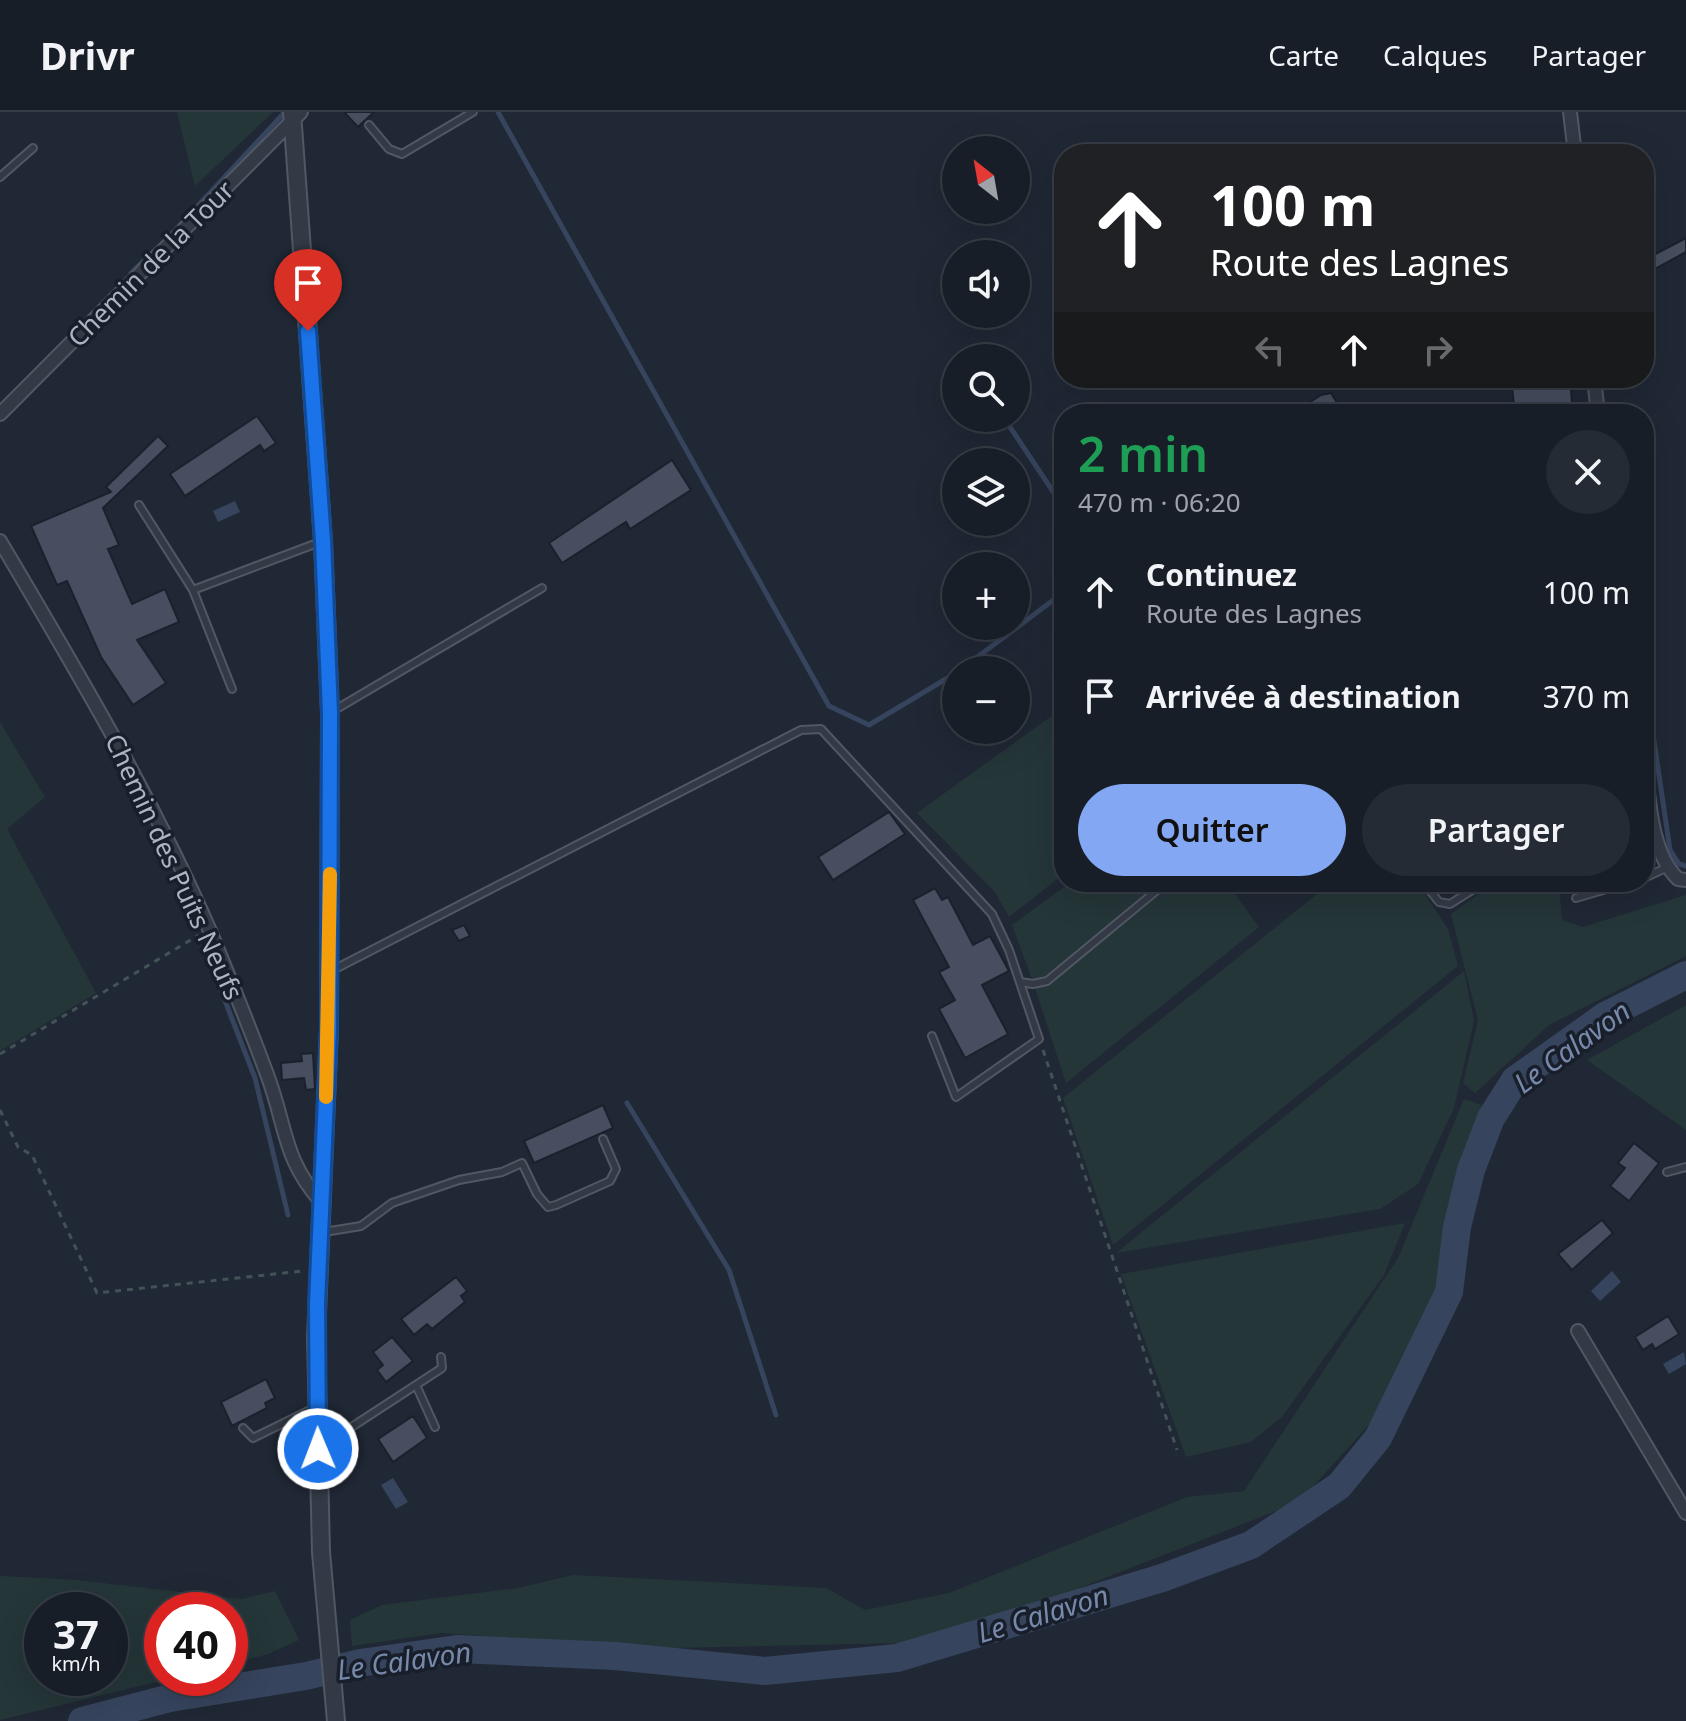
<!DOCTYPE html>
<html lang="fr">
<meta charset="utf-8">
<style>
:root{--surface:#181e28;--page:#252b34;--text:#f1f3f6;--muted:#9fa2a8;--line:#363c45;--accent:#83a7f2}
body{margin:0;font-family:"Noto Sans",sans-serif;background:var(--page);color:var(--text);height:100vh;display:flex;flex-direction:column;font-size:30px;white-space:nowrap}
*{box-sizing:border-box;margin:0}
p{font-size:26px;color:var(--muted)}
.icon{flex:none;width:44px;height:44px;fill:none;stroke:currentColor;stroke-width:2;stroke-linecap:round;stroke-linejoin:round}
.map{position:relative;flex:1;overflow:hidden}
.details{position:absolute;left:1054px;top:292px;width:600px;height:488px;display:flex;flex-direction:column;background:var(--surface);border-radius:32px;box-shadow:0 8px 32px #0002,0 0 0 2px var(--line)}
.details>*{flex:none}
.top-card{position:absolute;left:1054px;top:32px;width:600px;height:244px;border-radius:32px;box-shadow:0 8px 32px #0002,0 0 0 2px var(--line);background:#202124;color:#fff;overflow:hidden}
.needle{width:52px;rotate:329deg}
.tools{position:absolute;left:942px;top:24px;display:grid;gap:16px}
.tools a{display:grid;place-items:center;width:88px;height:88px;border-radius:50%;background:var(--surface);box-shadow:0 8px 32px #0002,0 0 0 2px var(--line);font-size:40px}
.speed{position:absolute;left:24px;top:1480px;display:flex;gap:16px;font-size:40px;font-weight:700;text-align:center}
.speed>*{display:grid;place-content:center;width:104px;height:104px;border-radius:50%;background:var(--surface);box-shadow:0 8px 32px #0002,0 0 0 2px var(--line);line-height:1}
.speed small{font-size:20px;font-weight:400}
.speed .limit{border:12px solid #d22;background:#fff;color:#111}
.pin{position:absolute;display:grid;place-items:center;width:68px;height:68px;color:#fff;margin:-82px -34px;border-radius:50% 50% 50% 0;rotate:-45deg;box-shadow:0 0 8px #0007}
.pin .icon{rotate:45deg}
.me{position:absolute;width:88px;margin:-44px;rotate:359deg;stroke-linejoin:round;filter:drop-shadow(0 0 6px #0008)}
.turn{display:flex;align-items:center;gap:28px;height:168px;padding:0 24px;font-size:36px}
.turn .icon{width:104px;height:104px;stroke-width:2.5}
.turn b{display:block;font-size:56px;line-height:68px}
.lanes{display:flex;align-items:center;height:76px;padding:0 24px;background:#0003;justify-content:center;gap:40px;direction:ltr}
.lanes .off{opacity:.35}
.round{display:grid;place-items:center;flex:none;width:84px;height:84px;border-radius:42px;background:var(--page)}
.overview{display:flex;align-items:center;justify-content:space-between;height:136px;padding:0 24px}
h1{font-size:48px;font-weight:600;line-height:60px;color:#1e9e55}
.action{display:flex;gap:16px;margin-top:auto;padding:16px 24px}
.action a{flex:1;height:92px;border-radius:48px;background:var(--accent);color:#111;font-size:32px;font-weight:600;line-height:92px;text-align:center}
.action a+a{background:var(--page);color:var(--text)}
ul{padding:0;list-style:none}
li{display:flex;align-items:center;gap:24px;height:104px;padding:0 24px}
li div{flex:1}
li b{display:block;font-size:30px}
li em{font-style:normal}
header{display:flex;align-items:center;gap:48px;box-sizing:border-box;height:112px;padding:0 40px;background:var(--surface);border-bottom:2px solid var(--line)}
header strong{font-size:38px}
nav{display:flex;gap:44px;margin-inline-start:auto;font-size:28px}
.map>svg:first-child{display:block}
.green{fill:#253638;fill-rule:evenodd}
.water{fill:#36445d}
.lines{fill:none;stroke-linecap:round;stroke-linejoin:round}
.stream{stroke:#36445d;stroke-width:5}
.river{stroke:#36445d;stroke-width:28}
.building{fill:#464e5f;stroke:#1b212c;stroke-width:2}
.service-casing{stroke:#515764;stroke-width:10}
.minor-casing{stroke:#515764;stroke-width:16}
.tertiary-casing{stroke:#515764;stroke-width:20}
.path{stroke:#425256;stroke-width:3;stroke-dasharray:6 6;stroke-linecap:butt}
.service{stroke:#333a46;stroke-width:6}
.minor{stroke:#333a46;stroke-width:12}
.tertiary{stroke:#333a46;stroke-width:16}
.route-casing{stroke:#114b97;stroke-width:20}
.route{stroke:#1a73e8;stroke-width:14}
.slow{stroke:#f59e0b;stroke-width:14}
.labels{text-anchor:middle;stroke-width:7;stroke-linejoin:round;paint-order:stroke}
.street-label{font-size:26px;fill:#aeb4c3;stroke:#191f2a}
.water-label{font-size:28px;font-style:italic;fill:#7789aa;stroke:#191f2a}
</style>
<header>
<strong>Drivr</strong>
<nav><a>Carte</a><a>Calques</a><a>Partager</a></nav>
</header>
<div class="map">
<svg width="1686" height="1609" viewBox="0 0 1686 1609">
<rect width="100%" height="100%" fill="#202835"/>
<path class="green" d="M 177,0 L 273,0 L 195,74 Z
M 1064,595 L 1064,762 L 1009,805 L 995,780 L 917,701 Z
M 0,610 L 45,685 L 7,717 L 96,881 L 0,939 Z
M 1071,770 L 1161,770 L 1045,864 L 1032,867 L 1012,813 Z
M 1176,770 L 1226,770 L 1259,815 L 1066,971 L 1035,876 L 1049,872 Z
M 1332,770 L 1417,770 L 1448,817 L 1458,854 L 1113,1133 L 1063,986 Z
M 1495,770 L 1568,770 L 1559,774 L 1562,808 L 1583,815 L 1686,783 L 1686,844 L 1549,913 L 1475,981 L 1463,971 L 1478,908 L 1451,802 Z
M 1464,859 L 1474,909 L 1454,996 L 1418,1072 L 1380,1097 L 1116,1141 Z
M 1686,893 L 1686,1018 L 1587,948 Z
M 1464,987 L 1482,993 L 1455,1092 L 1436,1196 L 1376,1305 L 1299,1390 L 1077,1477 L 902,1531 L 669,1536 L 441,1521 L 352,1534 L 350,1508 L 382,1493 L 518,1476 L 573,1463 L 826,1476 L 865,1498 L 949,1481 L 1187,1385 L 1244,1379 L 1398,1146 Z
M 1405,1111 L 1384,1163 L 1282,1305 L 1251,1330 L 1186,1345 L 1121,1162 Z
M 0,1464 L 76,1468 L 242,1487 L 275,1479 L 299,1528 L 268,1542 L 230,1552 L 230,1498 L 162,1498 L 162,1566 L 172,1566 L 0,1608 ZM 42,1498 L 110,1498 L 110,1566 L 42,1566 Z"/>
<path class="water" d="M 235,389 L 240,400 L 218,410 L 213,399 Z
M 1612,1159 L 1621,1170 L 1600,1189 L 1591,1179 Z
M 1684,1240 L 1686,1252 L 1669,1262 L 1663,1252 Z
M 393,1366 L 408,1390 L 396,1397 L 381,1373 Z"/>
<g class="lines">
<path class="stream" d="M 498,0 L 829,594 L 869,613 L 956,561
M 180,113 L 285,0
M 131,161 L 156,137
M 1004,306 L 1064,396
M 960,558 L 1064,480
M 1644,561 L 1670,738 L 1679,752 L 1686,754
M 1443,777 L 1458,770
M 206,840 L 255,966 L 288,1103
M 627,991 L 729,1158 L 776,1303"/>
<path class="river" d="M 82,1609 L 170,1586 L 306,1564 L 360,1551 L 457,1537 L 615,1544 L 765,1559 L 897,1546 L 1162,1466 L 1251,1433 L 1339,1374 L 1378,1326 L 1449,1180 L 1457,1115 L 1471,1058 L 1491,1006 L 1515,968 L 1605,904 L 1686,863"/>
</g>
<path class="building" d="M 344,0 L 374,0 L 358,15 Z
M 1686,126 L 1686,140 L 1644,163 L 1644,148 Z
M 1511,266 L 1570,266 L 1573,302 L 1515,302 Z
M 1331,281 L 1344,302 L 1292,302 L 1321,283 Z
M 257,304 L 276,331 L 264,339 L 260,333 L 185,384 L 170,362 Z
M 158,324 L 168,334 L 103,396 L 119,433 L 108,437 L 132,492 L 165,477 L 179,510 L 137,528 L 166,571 L 133,593 L 101,545 L 67,469 L 57,473 L 31,414 L 111,380 L 106,375 Z
M 672,348 L 691,378 L 630,417 L 626,410 L 562,451 L 549,431 Z
M 889,700 L 905,722 L 833,768 L 818,745 Z
M 935,776 L 942,788 L 948,785 L 973,833 L 990,824 L 1009,859 L 982,873 L 1008,922 L 965,946 L 939,897 L 955,888 L 939,860 L 949,855 L 913,788 Z
M 464,813 L 470,824 L 459,829 L 452,818 Z
M 313,941 L 315,977 L 306,978 L 304,966 L 282,968 L 281,951 L 302,949 L 301,942 Z
M 603,993 L 613,1016 L 534,1051 L 524,1029 Z
M 1634,1031 L 1659,1051 L 1629,1089 L 1610,1074 L 1625,1056 L 1618,1051 Z
M 1602,1108 L 1613,1121 L 1572,1158 L 1558,1142 Z
M 456,1165 L 467,1179 L 461,1184 L 465,1190 L 432,1217 L 427,1212 L 414,1223 L 401,1207 Z
M 1668,1204 L 1679,1222 L 1655,1237 L 1652,1232 L 1643,1238 L 1635,1225 Z
M 392,1225 L 413,1249 L 386,1270 L 377,1258 L 383,1253 L 373,1240 Z
M 266,1267 L 275,1286 L 265,1291 L 267,1296 L 232,1314 L 221,1290 Z
M 413,1304 L 427,1326 L 393,1350 L 378,1327 Z"/>
<g class="lines">
<g class="service-casing">
<path id="service" d="M 369,13 L 389,37 L 402,42 L 473,0
M 0,65 L 33,36
M 139,393 L 193,478 L 320,430
M 193,478 L 232,577
M 333,599 L 542,476
M 1644,766 L 1668,755
M 1423,770 L 1439,790 L 1450,792 L 1485,770
M 1576,786 L 1630,770
M 333,858 L 801,618 L 821,617 L 992,802 L 1009,838 L 1039,927 L 956,985 L 932,924
M 1020,870 L 1033,872 L 1047,869 L 1167,770
M 1667,1060 L 1686,1055
M 324,1120 L 361,1114 L 392,1091 L 459,1068 L 502,1060 L 522,1051 L 537,1082 L 548,1095 L 556,1093 L 610,1069 L 616,1057 L 603,1027
M 416,1273 L 435,1315
M 243,1316 L 253,1326 L 316,1295
M 321,1335 L 442,1256 L 441,1245"/>
</g>
<g class="minor-casing">
<path id="minor" d="M 1570,0 L 1575,42
M 1594,266 L 1598,302
M 0,302 L 301,0
M 0,429 C 75,556 151,683 210,819 C 230,867 250,916 268,965 C 287,1017 283,1047 322,1091
M 1644,644 C 1649,681 1649,739 1678,767 L 1686,768
M 1578,1219 L 1686,1401"/>
</g>
<g class="tertiary-casing">
<path id="tertiary" d="M 292,0 L 323,429 L 330,601 L 329,917 L 316,1226 L 321,1440 L 336,1609"/>
</g>
<path class="path" d="M 1043,938 L 1177,1338
M 0,942 L 199,823
M 0,998 L 18,1035 L 32,1043 L 97,1181 L 303,1159"/>
<use href="#service" class="service"/>
<use href="#minor" class="minor"/>
<use href="#tertiary" class="tertiary"/>
</g>
<g class="lines">
<g class="route-casing">
<path id="route" d="M 308,219 L 323,429 L 330,601 L 329,917 L 317,1192 L 318,1337"/>
</g>
<use href="#route" class="route"/>
<path class="slow" d="M 326,985 L 330,762"/>
</g>
<g class="labels">
<g class="street-label">
<text transform="translate(151 152) rotate(-45)" y="9">Chemin de la Tour</text>
<text transform="translate(174 755) rotate(65)" y="9">Chemin des Puits Neufs</text>
</g>
<g class="water-label">
<text transform="translate(1572 935) rotate(-36)" y="10">Le Calavon</text>
<text transform="translate(1043 1502) rotate(-17)" y="10">Le Calavon</text>
<text transform="translate(404 1549) rotate(-8)" y="10">Le Calavon</text>
</g>
</g>
</svg>
<div class="tools">
<a><svg class="needle" viewBox="-14 -14 28 28"><path d="M0-13l5 13h-10z" fill="#e53935"/><path d="M0 13l5-13h-10z" fill="#9fa2a8"/></svg></a>
<a><svg class="icon" aria-label="sound" viewBox="0 0 24 24"><path d="M4 9h4l5-4v14l-5-4H4zM17 9q2 3 0 6"/></svg></a>
<a><svg class="icon" aria-label="search" viewBox="0 0 24 24"><circle cx="10" cy="10" r="6"/><path d="M15 15l6 6"/></svg></a>
<a><svg class="icon" aria-label="layers" viewBox="0 0 24 24"><path d="M12 4l9 5-9 5-9-5zM3 14l9 5 9-5"/></svg></a>
<a>+</a>
<a>−</a>
</div>
<div class="speed"><div>37<small>km/h</small></div><div class="limit">40</div></div>
<div class="pin" style="left:308px;top:219px;background:#d93025"><svg class="icon" aria-label="arrive" viewBox="0 0 24 24"><path d="M6 21V4h12l-3 4 3 4H6"/></svg></div>
<svg class="me" style="left:318px;top:1337px" viewBox="-20 -20 40 40"><circle r="17" fill="#1a73e8" stroke="#fff" stroke-width="3"/><path d="M0-11L8 9 0 5-8 9z" fill="#fff"/></svg>
<div class="top-card">
<div class="turn"><svg class="icon" aria-label="ahead" viewBox="0 0 24 24"><path d="M12 20V5M6 11l6-6 6 6"/></svg><div><b>100 m</b>Route des Lagnes</div></div>
<div class="lanes"><svg class="icon off" aria-label="left" viewBox="0 0 24 24"><path d="M17 20v-9H6M10 6l-5 5 5 5"/></svg><svg class="icon" aria-label="ahead" viewBox="0 0 24 24"><path d="M12 20V5M6 11l6-6 6 6"/></svg><svg class="icon off" aria-label="right" viewBox="0 0 24 24"><path d="M7 20v-9h11M14 6l5 5-5 5"/></svg></div>
</div>
<section class="details">
<div class="overview"><div><h1>2 min</h1><p>470 m · 06:20</p></div><a class="round"><svg class="icon" aria-label="close" viewBox="0 0 24 24"><path d="M6 6l12 12M18 6L6 18"/></svg></a></div>
<ul>
<li><svg class="icon" aria-label="ahead" viewBox="0 0 24 24"><path d="M12 20V5M6 11l6-6 6 6"/></svg><div><b>Continuez</b><p>Route des Lagnes</p></div><em>100 m</em></li>
<li><svg class="icon" aria-label="arrive" viewBox="0 0 24 24"><path d="M6 21V4h12l-3 4 3 4H6"/></svg><div><b>Arrivée à destination</b></div><em>370 m</em></li>
</ul>
<div class="action"><a>Quitter</a><a>Partager</a></div>
</section>
</div>
